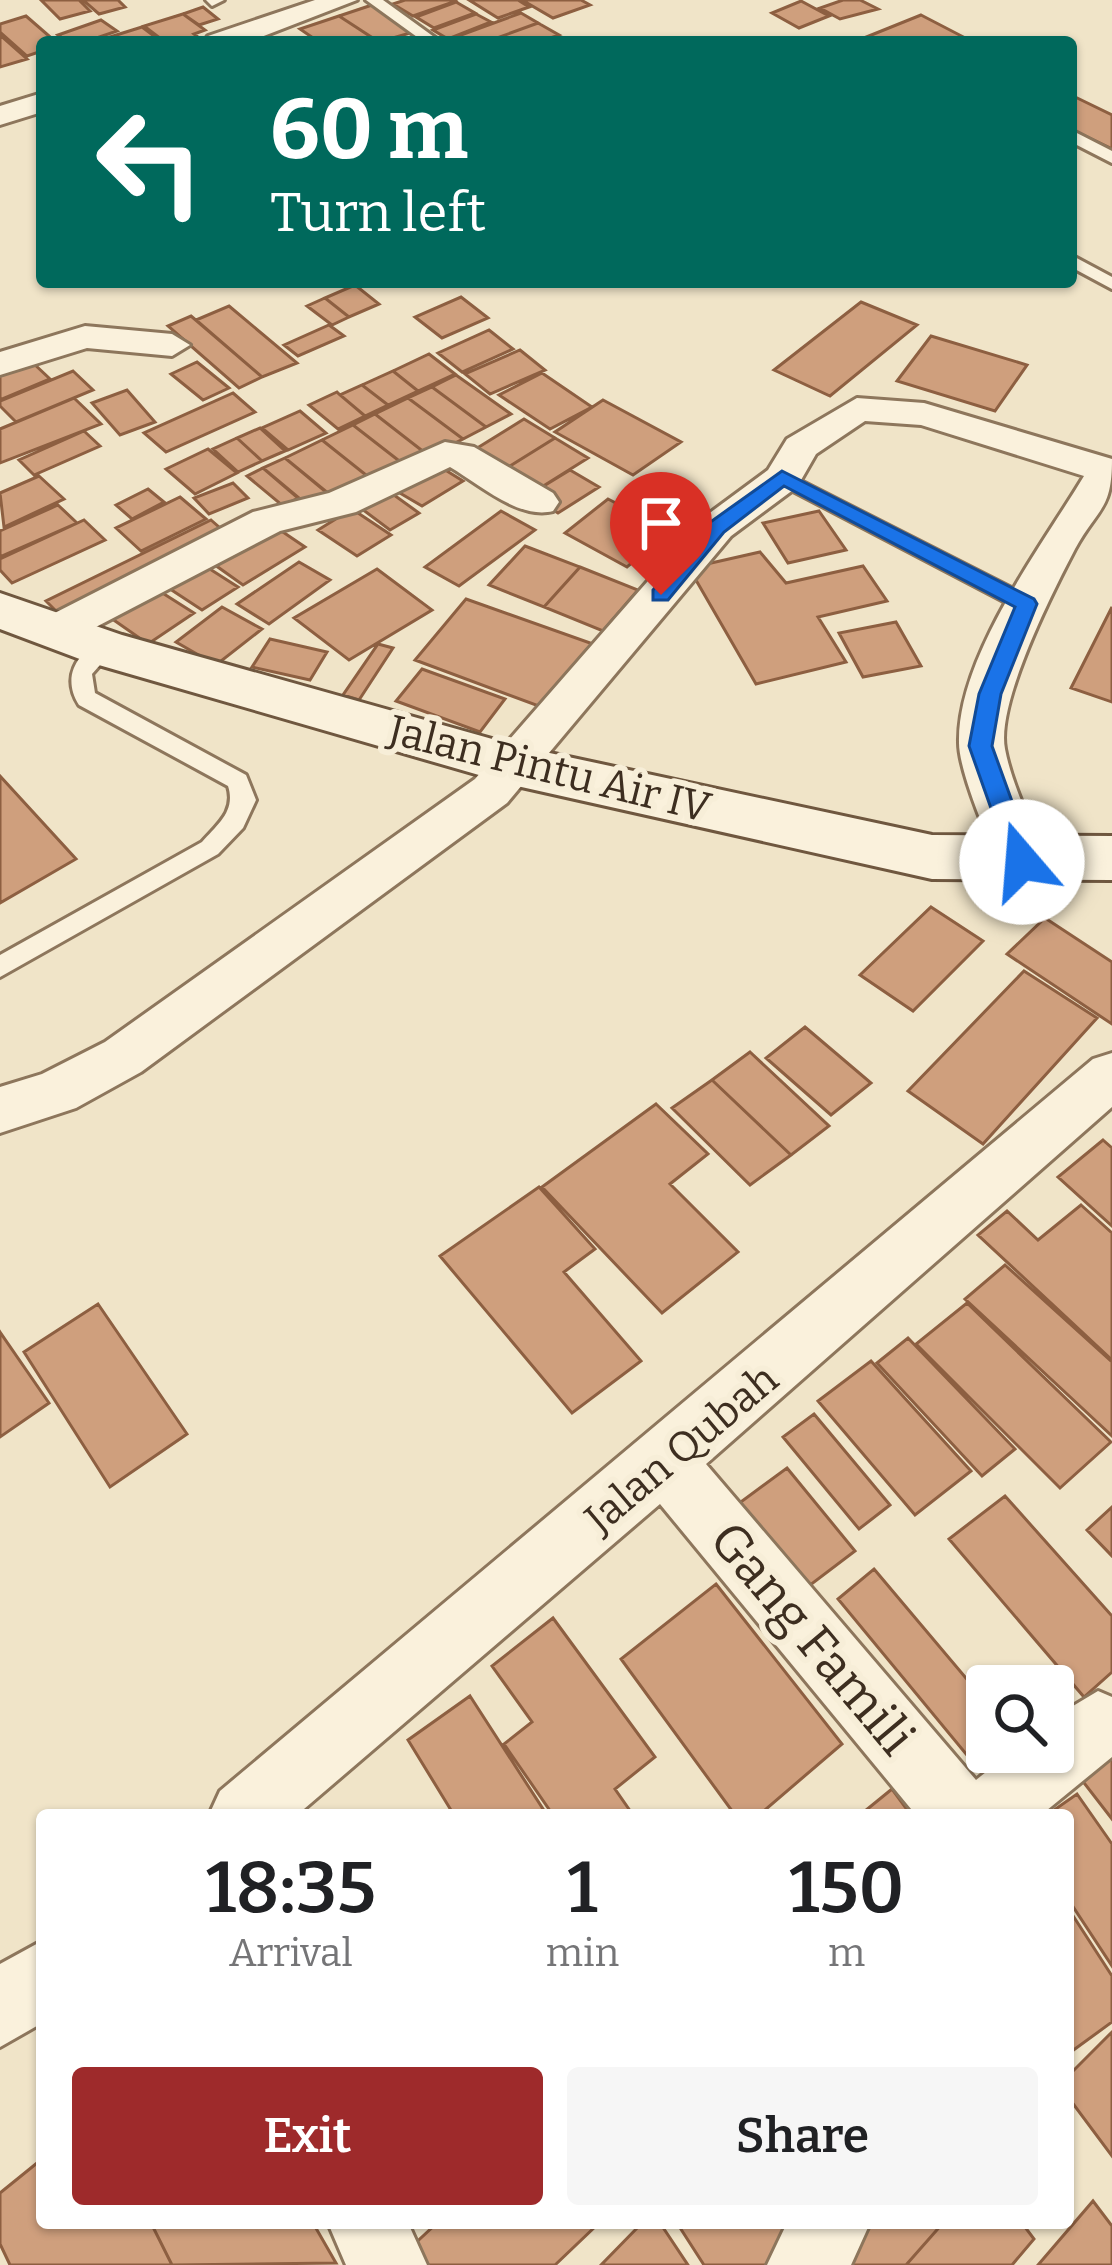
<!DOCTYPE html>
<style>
:root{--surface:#fff;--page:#f6f6f6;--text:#202124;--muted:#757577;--accent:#9e2a2b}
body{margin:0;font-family:Bitter,serif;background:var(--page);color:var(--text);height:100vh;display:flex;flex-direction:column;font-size:45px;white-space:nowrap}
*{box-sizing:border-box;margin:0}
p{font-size:39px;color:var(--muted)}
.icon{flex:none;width:66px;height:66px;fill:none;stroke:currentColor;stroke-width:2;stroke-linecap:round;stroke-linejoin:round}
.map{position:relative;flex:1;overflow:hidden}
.details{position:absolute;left:36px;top:1809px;width:1038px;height:420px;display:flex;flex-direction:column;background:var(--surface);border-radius:12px;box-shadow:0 3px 9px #0004}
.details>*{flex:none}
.top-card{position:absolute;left:36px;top:36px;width:1041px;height:252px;border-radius:12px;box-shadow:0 3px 9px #0004;background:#00695c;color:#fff;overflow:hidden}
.controls{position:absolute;left:966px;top:1665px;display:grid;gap:24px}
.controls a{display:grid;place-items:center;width:108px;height:108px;border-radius:12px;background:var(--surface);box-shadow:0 3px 9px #0004;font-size:60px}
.pin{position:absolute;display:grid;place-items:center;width:102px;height:102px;color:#fff;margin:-123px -51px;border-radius:50% 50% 50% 0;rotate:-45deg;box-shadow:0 0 12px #0007}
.pin .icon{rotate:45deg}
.me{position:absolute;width:132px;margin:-66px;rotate:342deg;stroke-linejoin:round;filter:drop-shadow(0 0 9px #0008)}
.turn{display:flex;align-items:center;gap:42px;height:252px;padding:0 36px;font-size:54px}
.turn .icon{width:156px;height:156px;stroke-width:2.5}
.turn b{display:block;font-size:84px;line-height:102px}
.eta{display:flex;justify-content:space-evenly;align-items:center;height:204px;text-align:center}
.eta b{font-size:72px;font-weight:600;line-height:84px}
.cta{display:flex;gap:24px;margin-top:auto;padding:24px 36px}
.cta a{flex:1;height:138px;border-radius:12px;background:var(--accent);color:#fff;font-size:48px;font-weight:600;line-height:138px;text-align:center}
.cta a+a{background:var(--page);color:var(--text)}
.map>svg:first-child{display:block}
.building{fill:#cf9f7d;stroke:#8d5f41;stroke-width:3}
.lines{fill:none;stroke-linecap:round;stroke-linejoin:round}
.lane-casing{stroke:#8d765c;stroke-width:6}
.street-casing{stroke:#8d765c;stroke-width:6}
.secondary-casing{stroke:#6f573f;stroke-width:6}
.lane{fill:#faf1dc;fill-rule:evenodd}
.street{fill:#faf1dc;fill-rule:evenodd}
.secondary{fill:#faf1dc;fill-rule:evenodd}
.route{fill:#1a73e8;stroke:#114b97;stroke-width:3}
.labels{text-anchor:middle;stroke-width:12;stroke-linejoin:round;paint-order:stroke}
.street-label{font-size:42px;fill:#3d2e20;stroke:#f7eed8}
.near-street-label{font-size:51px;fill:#3d2e20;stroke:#f7eed8}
</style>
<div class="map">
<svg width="1112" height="2265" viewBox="0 0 1112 2265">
<rect width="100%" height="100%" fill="#f0e4c8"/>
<path class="building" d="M 41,0 L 79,0 L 90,11 L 60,19 Z
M 83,0 L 118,0 L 125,7 L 99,14 Z
M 405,0 L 455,0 L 456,1 L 413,16 L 393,4 Z
M 469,0 L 518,0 L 529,7 L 498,18 Z
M 522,0 L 581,0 L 590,5 L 553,18 Z
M 843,0 L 860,0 L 878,9 L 840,19 L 820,8 Z
M 801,1 L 829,16 L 799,28 L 772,13 Z
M 456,2 L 475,13 L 434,28 L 416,17 Z
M 375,4 L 417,31 L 379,42 L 339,16 Z
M 203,7 L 218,19 L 199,25 L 183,14 Z
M 521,13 L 538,23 L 486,42 L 450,39 Z
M 183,14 L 205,30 L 194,34 L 199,38 L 165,42 L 144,26 Z
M 476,14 L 491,22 L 448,39 L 433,30 Z
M 921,15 L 973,42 L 854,42 Z
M 26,16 L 56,42 L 42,42 L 42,51 L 27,56 L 0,32 L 0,24 Z
M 339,16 L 379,42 L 319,42 L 300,29 Z
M 101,20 L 117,31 L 85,42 L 68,42 L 58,35 Z
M 538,23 L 559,35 L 539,42 L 486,42 Z
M 142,27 L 162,42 L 94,42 Z
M 0,35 L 27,59 L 0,67 Z
M 1071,95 L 1112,115 L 1112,149 L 1071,129 Z
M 355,285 L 379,304 L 349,317 L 325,298 Z
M 461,297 L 488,318 L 442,338 L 415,317 Z
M 325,298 L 349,317 L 332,325 L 307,306 Z
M 861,302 L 917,325 L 830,396 L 774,370 Z
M 229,306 L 297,363 L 262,377 L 196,320 Z
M 191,316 L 262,377 L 239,388 L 168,326 Z
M 329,325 L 344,336 L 298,356 L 284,345 Z
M 489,330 L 513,349 L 462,372 L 438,353 Z
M 931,336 L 1027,365 L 995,411 L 897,381 Z
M 520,350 L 545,370 L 490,394 L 465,374 Z
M 429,354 L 455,374 L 418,391 L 393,371 Z
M 197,362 L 229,388 L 203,400 L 171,374 Z
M 33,363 L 50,379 L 0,400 L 0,376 Z
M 73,371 L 93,390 L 16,422 L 0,406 L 0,401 Z
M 393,371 L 418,391 L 388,405 L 362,385 Z
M 542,373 L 592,407 L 550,429 L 499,395 Z
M 456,375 L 511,414 L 486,427 L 432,387 Z
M 362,385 L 388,405 L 365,416 L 340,395 Z
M 432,387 L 486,427 L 463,439 L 408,398 Z
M 127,390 L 155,422 L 120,435 L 92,403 Z
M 337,392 L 340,395 L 365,416 L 338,429 L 309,405 Z
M 233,393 L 255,412 L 166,452 L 144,433 Z
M 74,398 L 101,424 L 0,463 L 0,429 Z
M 408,398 L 463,439 L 429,456 L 375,414 Z
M 603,400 L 681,442 L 633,475 L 555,432 Z
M 300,411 L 326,433 L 288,450 L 262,428 Z
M 375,414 L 429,456 L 407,467 L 353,425 Z
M 524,419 L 555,438 L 497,474 L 466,455 Z
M 353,425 L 407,467 L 376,483 L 322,440 Z
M 260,428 L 285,451 L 262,461 L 237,438 Z
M 84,431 L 100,446 L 34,475 L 19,460 Z
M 237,438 L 262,461 L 238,472 L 213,449 Z
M 555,438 L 588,458 L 529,495 L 497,474 Z
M 322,440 L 376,483 L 338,502 L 285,458 Z
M 208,449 L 237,473 L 195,494 L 166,469 Z
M 285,458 L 334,498 L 312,509 L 263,468 Z
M 434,463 L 463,481 L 422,506 L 393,489 Z
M 263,468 L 298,498 L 283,506 L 247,476 Z
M 570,470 L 599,487 L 558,513 L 529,495 Z
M 39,476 L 64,499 L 4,527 L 0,493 Z
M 233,483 L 248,498 L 209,514 L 194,498 Z
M 148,489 L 164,502 L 132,519 L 116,505 Z
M 387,490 L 419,513 L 390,530 L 358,506 Z
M 180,497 L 206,519 L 141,551 L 116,528 Z
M 608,499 L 670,531 L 627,567 L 565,533 Z
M 58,505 L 77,523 L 0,557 L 0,531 Z
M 352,509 L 391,535 L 357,556 L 318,530 Z
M 501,511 L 535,530 L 459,586 L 425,567 Z
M 819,511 L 846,550 L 788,563 L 763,523 Z
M 84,520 L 105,540 L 12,583 L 0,570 L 0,559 Z
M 211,520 L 228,535 L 62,617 L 46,601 Z
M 277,528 L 305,547 L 243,585 L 215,565 Z
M 525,546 L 580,567 L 544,607 L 489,585 Z
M 760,552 L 786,583 L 863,566 L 887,601 L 818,617 L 846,662 L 756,684 L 689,568 Z
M 299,562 L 330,580 L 269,624 L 237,604 Z
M 202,564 L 238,587 L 202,610 L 167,587 Z
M 580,567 L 638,590 L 603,631 L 544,607 Z
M 377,569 L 432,610 L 349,660 L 294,618 Z
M 153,587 L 194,613 L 148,644 L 108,616 Z
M 466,599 L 593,644 L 544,708 L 415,660 Z
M 222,607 L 262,629 L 216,665 L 176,642 Z
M 1112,607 L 1112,702 L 1071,688 Z
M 896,622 L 921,666 L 863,677 L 839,633 Z
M 270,639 L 327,652 L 310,680 L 252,667 Z
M 378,644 L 393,648 L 359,700 L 343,695 Z
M 422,669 L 505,699 L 480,732 L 396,701 Z
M 0,776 L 76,859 L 0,903 Z
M 931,907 L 983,941 L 913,1011 L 860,975 Z
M 1045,918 L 1112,962 L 1112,1024 L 1007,954 Z
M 1024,971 L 1097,1018 L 983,1144 L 908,1091 Z
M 805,1027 L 871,1083 L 831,1115 L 766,1058 Z
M 750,1052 L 829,1126 L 791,1155 L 712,1080 Z
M 712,1080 L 791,1155 L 750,1185 L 672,1108 Z
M 656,1104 L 708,1154 L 670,1184 L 738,1252 L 662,1313 L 542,1187 Z
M 1103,1140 L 1112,1148 L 1112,1226 L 1058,1177 Z
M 539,1187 L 595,1249 L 564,1272 L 641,1361 L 572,1413 L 440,1256 Z
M 1081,1205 L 1112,1233 L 1112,1360 L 978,1235 L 1007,1211 L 1038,1240 Z
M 1005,1265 L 1112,1362 L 1112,1436 L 965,1299 Z
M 967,1303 L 1111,1442 L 1060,1488 L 916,1344 Z
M 98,1304 L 187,1434 L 110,1487 L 24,1352 Z
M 0,1332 L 49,1403 L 0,1437 Z
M 908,1338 L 1015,1449 L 982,1476 L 877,1363 Z
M 871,1361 L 971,1471 L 915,1515 L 818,1401 Z
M 814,1414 L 890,1505 L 859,1529 L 783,1437 Z
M 787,1468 L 855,1551 L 801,1592 L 734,1507 Z
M 1005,1496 L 1112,1616 L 1112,1672 L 1084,1697 L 949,1539 Z
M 1112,1507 L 1112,1556 L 1087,1530 Z
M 874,1569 L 987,1703 L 987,1752 L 1029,1752 L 995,1789 L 838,1599 Z
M 716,1584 L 842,1744 L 759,1815 L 735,1815 L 621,1659 Z
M 553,1618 L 655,1757 L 615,1789 L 633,1815 L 553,1815 L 504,1744 L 532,1722 L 492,1666 Z
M 470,1696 L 543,1809 L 535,1815 L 454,1815 L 408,1740 Z
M 1112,1729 L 1112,1819 L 1064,1757 Z
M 892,1789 L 911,1815 L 860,1815 Z
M 1077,1794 L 1112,1844 L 1112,1966 L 1068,1899 L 1068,1815 L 1047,1815 Z
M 1068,1908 L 1112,1976 L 1112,2022 L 1068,2054 Z
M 1112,2032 L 1112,2156 L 1068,2097 L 1068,2076 Z
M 42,2159 L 42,2223 L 151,2223 L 172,2265 L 10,2265 L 0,2244 L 0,2193 Z
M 1093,2201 L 1112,2226 L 1112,2265 L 1038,2265 Z
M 151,2223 L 313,2223 L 336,2263 L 172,2265 Z
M 437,2223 L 599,2223 L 555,2265 L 392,2265 Z
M 642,2223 L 660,2223 L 688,2265 L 601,2265 Z
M 677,2223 L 785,2223 L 802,2249 L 786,2265 L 704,2265 Z
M 861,2223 L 943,2223 L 906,2265 L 826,2265 Z
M 943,2223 L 1022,2223 L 1034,2239 L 1012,2265 L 906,2265 Z"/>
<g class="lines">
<g class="lane-casing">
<path id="lane" d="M 206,0 L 224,0 L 212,6 Z
M 366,0 L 383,0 L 441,42 L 424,42 Z
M 1071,130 L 1112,151 L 1112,163 L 1071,142 Z
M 1071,255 L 1112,277 L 1112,289 L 1071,267 Z
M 783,472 L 1033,599 L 1037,604 L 1033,609 L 1019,609 L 776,482 L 773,478 Z
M 104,641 L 115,648 L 92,674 L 95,693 L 246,775 L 256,800 L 243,828 L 218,854 L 0,977 L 0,955 L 202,842 C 218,824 236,811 228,786 L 79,705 C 62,678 75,653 104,641 Z"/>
</g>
<g class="street-casing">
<path id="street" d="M 315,0 L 357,0 L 248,42 L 204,42 L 208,36 Z
M 42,93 L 42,112 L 0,125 L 0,106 Z
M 85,326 L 172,334 L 190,345 L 172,356 L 87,348 L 0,375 L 0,352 Z
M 857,398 L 924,403 L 1112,459 C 1112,511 1098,507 1075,549 C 1053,591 996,703 1005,749 C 1012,786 1033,826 1046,862 L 1039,875 L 1022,880 L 1005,875 C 991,848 959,772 959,743 C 957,657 1042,546 1084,476 L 921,425 L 865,421 L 816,454 L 797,487 L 731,536 L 507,803 L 141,1072 L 76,1108 L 0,1133 L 0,1087 L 42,1074 L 105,1042 L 475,779 L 703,518 L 768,470 L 787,439 Z
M 445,442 L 474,447 L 553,493 L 559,502 L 553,511 C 519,520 479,484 450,467 L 356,512 L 280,531 L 71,640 L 56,645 L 41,640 L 35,630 L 41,620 L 253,512 L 329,493 Z
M 1112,1053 L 1112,1107 L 706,1464 L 976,1780 L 1011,1752 L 1053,1752 L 1053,1718 L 1098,1691 L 1112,1697 L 1112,1757 L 1041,1815 L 916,1815 L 660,1504 L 297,1815 L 209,1815 L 220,1791 L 1093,1059 Z
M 42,1941 L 42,2023 L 0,2047 L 0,1964 Z
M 328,2223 L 408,2223 L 427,2265 L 346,2265 Z
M 787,2223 L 870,2223 L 851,2265 L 767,2265 Z"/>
</g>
<g class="secondary-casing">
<path id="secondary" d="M 0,593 L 122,635 L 517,746 L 932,835 L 1112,836 L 1112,880 L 932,879 L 517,786 L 85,661 L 0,629 Z"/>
</g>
<use href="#lane" class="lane"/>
<use href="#street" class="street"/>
<use href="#secondary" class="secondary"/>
</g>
<path class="route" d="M 782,471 L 1034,599 L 1037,604 L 1001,694 L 992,746 L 1034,862 L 1031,868 L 1022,871 L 1010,862 L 969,746 L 979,694 L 1015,607 L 784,486 L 724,532 L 668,600 L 653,600 L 653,590 L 709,523 Z"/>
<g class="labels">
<g class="street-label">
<text transform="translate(550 768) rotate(14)" y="15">Jalan Pintu Air IV</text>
<text transform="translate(681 1448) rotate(-40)" y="15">Jalan Qubah</text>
</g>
<g class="near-street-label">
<text transform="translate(813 1638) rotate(50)" y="18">Gang Famili</text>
</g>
</g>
</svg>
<div class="controls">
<a><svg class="icon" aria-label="search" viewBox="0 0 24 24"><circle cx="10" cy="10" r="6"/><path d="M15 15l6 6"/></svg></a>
</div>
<div class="pin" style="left:661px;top:595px;background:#d93025"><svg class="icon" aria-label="arrive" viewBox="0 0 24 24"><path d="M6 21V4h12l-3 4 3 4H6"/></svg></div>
<svg class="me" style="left:1022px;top:862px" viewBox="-20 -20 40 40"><circle r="19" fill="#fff"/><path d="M0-13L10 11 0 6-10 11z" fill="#1a73e8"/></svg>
<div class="top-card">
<div class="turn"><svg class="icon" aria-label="left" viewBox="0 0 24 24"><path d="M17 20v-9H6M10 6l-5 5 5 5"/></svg><div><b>60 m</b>Turn left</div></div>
</div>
<section class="details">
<div class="eta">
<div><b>18:35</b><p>Arrival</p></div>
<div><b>1</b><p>min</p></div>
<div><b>150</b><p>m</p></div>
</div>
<div class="cta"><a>Exit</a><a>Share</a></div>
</section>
</div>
